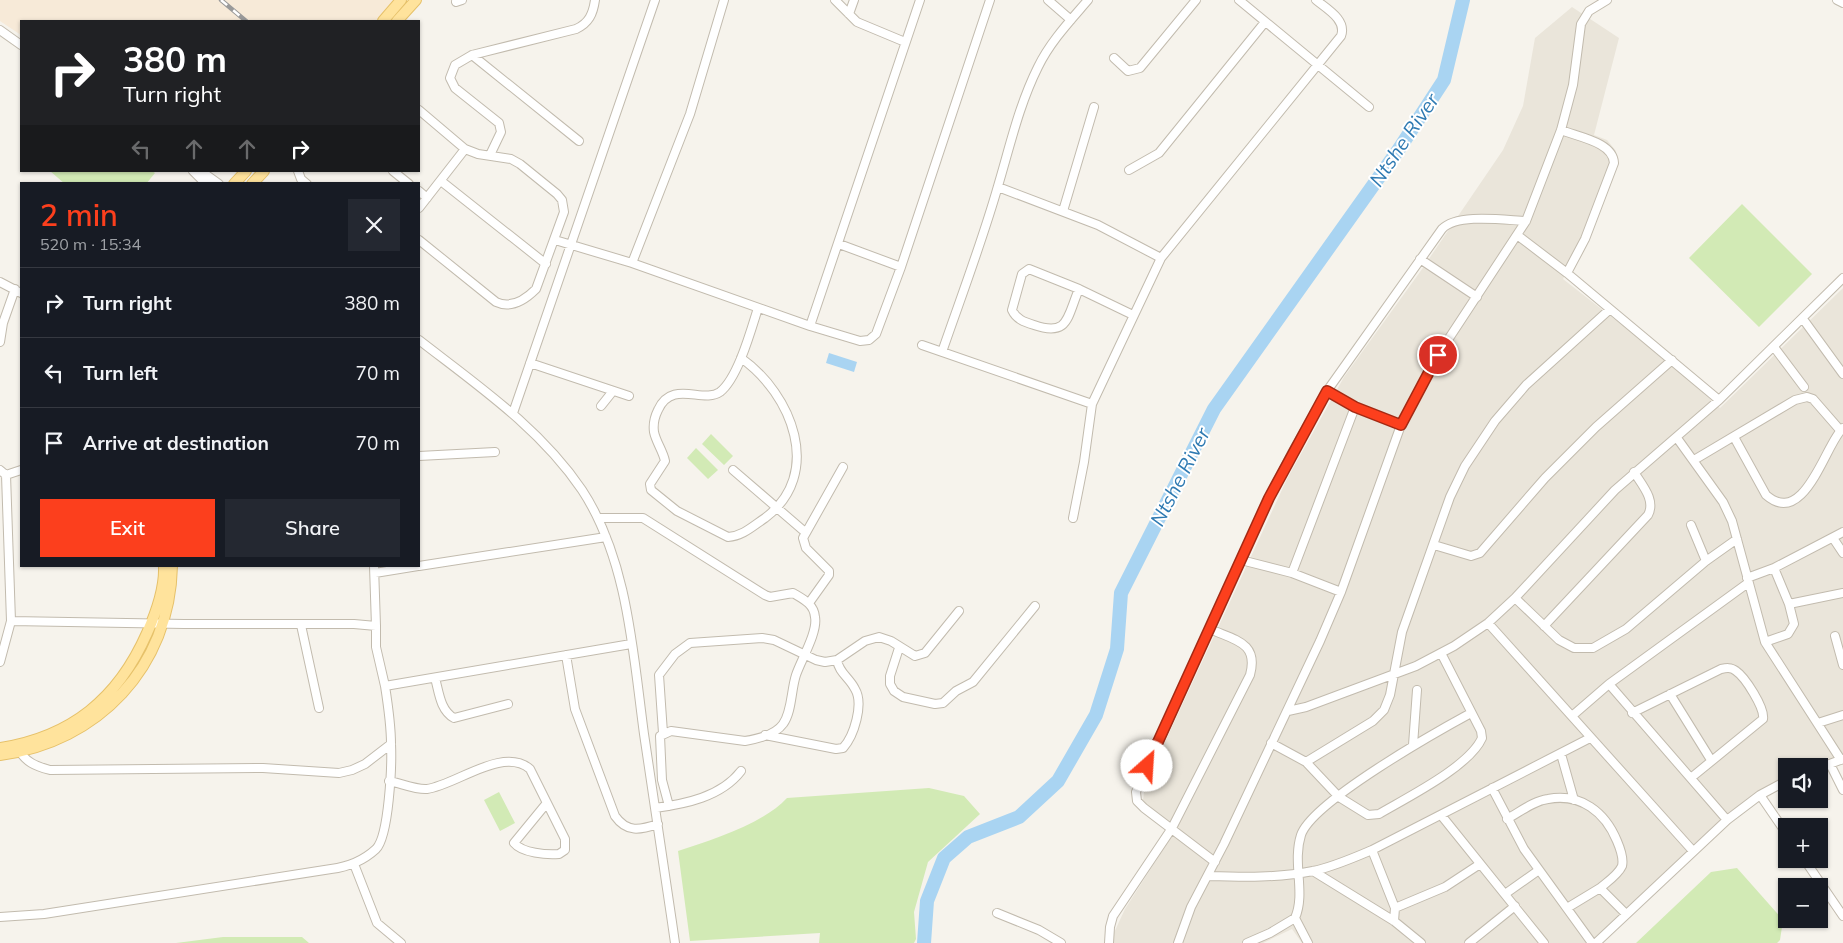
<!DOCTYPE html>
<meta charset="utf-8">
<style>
:root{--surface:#171b24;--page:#242831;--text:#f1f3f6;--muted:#9ea1a6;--line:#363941;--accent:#fc3f1d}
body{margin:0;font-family:Mulish,sans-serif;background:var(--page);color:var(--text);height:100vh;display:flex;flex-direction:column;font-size:19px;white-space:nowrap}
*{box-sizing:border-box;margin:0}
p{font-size:16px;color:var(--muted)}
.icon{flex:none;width:28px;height:28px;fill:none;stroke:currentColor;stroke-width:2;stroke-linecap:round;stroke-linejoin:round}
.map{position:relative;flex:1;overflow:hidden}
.side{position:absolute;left:20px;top:182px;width:400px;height:385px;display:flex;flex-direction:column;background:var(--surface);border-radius:0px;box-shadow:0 1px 4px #0004}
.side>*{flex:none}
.guide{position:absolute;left:20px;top:20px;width:400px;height:152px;border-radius:0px;box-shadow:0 1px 4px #0004;background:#202124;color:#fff;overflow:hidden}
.tools{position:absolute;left:1778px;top:758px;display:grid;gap:10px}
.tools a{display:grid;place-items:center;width:50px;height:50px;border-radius:0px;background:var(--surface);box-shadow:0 1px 4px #0004;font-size:25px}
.pin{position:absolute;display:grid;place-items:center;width:42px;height:42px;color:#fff;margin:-21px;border:2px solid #fff;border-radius:50%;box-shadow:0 1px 5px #0007}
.me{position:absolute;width:55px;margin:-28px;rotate:26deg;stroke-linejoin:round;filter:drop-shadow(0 0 4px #0008)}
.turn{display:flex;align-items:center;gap:18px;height:105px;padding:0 20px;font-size:22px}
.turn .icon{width:65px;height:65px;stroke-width:2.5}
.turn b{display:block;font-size:35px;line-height:42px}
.lanes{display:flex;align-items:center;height:48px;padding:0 20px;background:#0003;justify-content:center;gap:25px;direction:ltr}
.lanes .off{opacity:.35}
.round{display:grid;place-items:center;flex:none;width:52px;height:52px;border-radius:0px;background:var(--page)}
.summary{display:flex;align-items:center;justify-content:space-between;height:85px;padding:0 20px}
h1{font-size:30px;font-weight:600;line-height:38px;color:var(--accent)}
.cta{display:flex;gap:10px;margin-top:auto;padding:10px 20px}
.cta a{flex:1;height:58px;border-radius:0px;background:var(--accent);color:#fff;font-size:20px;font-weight:600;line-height:58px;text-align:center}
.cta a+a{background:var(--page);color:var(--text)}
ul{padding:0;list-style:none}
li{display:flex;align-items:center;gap:15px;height:70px;padding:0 20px;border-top:1px solid var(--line)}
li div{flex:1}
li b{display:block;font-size:19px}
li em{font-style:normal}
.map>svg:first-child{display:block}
.residential{fill:#eae5da}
.commercial{fill:#f7ead8}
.green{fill:#d2eab5}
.water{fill:#a9d4f2}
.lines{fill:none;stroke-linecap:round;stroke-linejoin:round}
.river{stroke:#a9d4f2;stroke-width:14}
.minor-casing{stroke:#c2bbae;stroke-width:10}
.major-casing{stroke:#e6c16a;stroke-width:12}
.minor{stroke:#fff;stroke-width:8}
.major{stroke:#ffe39c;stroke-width:10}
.rail-casing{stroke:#9a9a9a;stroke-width:4.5}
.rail{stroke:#fff;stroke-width:2.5;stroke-dasharray:8;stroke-linecap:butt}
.route-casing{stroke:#a42913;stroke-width:12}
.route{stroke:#fc3f1d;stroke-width:9}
.labels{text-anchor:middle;stroke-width:4;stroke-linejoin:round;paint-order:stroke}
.water-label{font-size:20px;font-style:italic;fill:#2e7ab2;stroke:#fff}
</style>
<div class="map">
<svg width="1843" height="943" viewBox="0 0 1843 943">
<rect width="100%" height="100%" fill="#f6f3ec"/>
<path class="residential" d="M 1572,7 L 1619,38 L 1594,135 L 1607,140 L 1616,151 L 1614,168 L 1563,279 L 1659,354 L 1720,408 L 1843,288 L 1843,756 L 1815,766 L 1786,766 L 1786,779 L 1722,824 L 1597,943 L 1302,943 L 1292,929 L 1263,943 L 1114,943 L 1112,937 L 1125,909 L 1177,828 L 1149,809 L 1143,800 L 1145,785 L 1287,479 L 1344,377 L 1420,272 L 1503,150 L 1523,106 L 1535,38 Z"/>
<path class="commercial" d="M 0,0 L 401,0 L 383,21 L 21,21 L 21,35 L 0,21 Z"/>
<path class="green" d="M 50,171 L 152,171 L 155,173 L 146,184 L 65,184 Z
M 1742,204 L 1812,274 L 1759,327 L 1689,258 Z
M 711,434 L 733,456 L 724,465 L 702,444 Z
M 696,448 L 718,470 L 708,479 L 687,458 Z
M 929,788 L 964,796 L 980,814 L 928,862 L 914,912 L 916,939 L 914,943 L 819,943 L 820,933 L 690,941 L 678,851 C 712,840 763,824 787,798 Z
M 499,792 L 515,823 L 500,831 L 484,800 Z
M 1737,868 L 1783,920 L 1780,940 L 1777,943 L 1636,943 L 1711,872 Z
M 223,937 L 302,937 L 309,943 L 176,943 Z"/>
<path class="water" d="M 829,353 L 857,362 L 854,372 L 826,363 Z"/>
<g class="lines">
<path class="river" d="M 924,943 L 927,901 L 944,858 L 968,837 L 1019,817 L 1058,781 L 1096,715 L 1117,649 L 1121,593 L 1214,409 L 1399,149 L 1444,80 L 1463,0"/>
<g class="minor-casing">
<path id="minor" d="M 835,0 L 857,22 L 905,42
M 1048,0 L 1071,20
M 1239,0 L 1369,107
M 1837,0 L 1843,3
M 456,2 L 462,0
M 849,14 L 854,0
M 0,30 L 21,45
M 472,55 L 579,141
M 1114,58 L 1128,71 L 1140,68 L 1196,0
M 419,110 L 465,149 L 478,154 L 511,159 L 520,164 L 557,194 L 562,200 L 564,212 L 536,289 C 525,300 511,309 496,302 L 419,240
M 1561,130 C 1578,137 1613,142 1614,163 L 1585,239 L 1567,273
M 490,155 L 501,132 L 499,123 L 455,88 L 450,78 L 455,65 L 472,55 L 576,29 C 589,23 593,14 595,0
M 1129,170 L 1159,153 L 1265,22
M 193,171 L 206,184
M 201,171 L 219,184
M 298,171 L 301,179 L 307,184
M 393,171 L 409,184
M 441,181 L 546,264
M 998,187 L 1098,225 L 1161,258
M 419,191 L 427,198
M 419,208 L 465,149
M 1063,211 L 1094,107
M 1517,235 L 1567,273 L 1719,400
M 555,240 L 632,263 L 810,326 L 860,341 L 869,340 L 876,334 L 901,267 L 990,0
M 839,244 L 901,267
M 1420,259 L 1477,297
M 632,263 L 690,114 L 724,0
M 0,282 L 21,293
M 1079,289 C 1067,317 1069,337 1034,325 C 1024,322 1016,319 1012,310 L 1022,274 L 1029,269 L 1079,289 L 1133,315
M 1803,319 L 1843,374
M 810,326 L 920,0
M 419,340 C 477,385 540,428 582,490 C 628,560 633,653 644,734 C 654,803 665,873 675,943
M 0,342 L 3,323 L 15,289
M 922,345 L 1092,404
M 1774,347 L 1804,387
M 942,352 C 961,297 982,242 998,186 C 1010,146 1019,105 1038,67 C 1050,42 1070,21 1088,0
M 741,358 C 792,394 824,474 765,518 C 753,526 743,536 728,537 L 677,511 L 651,490 L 650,484 L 665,461 C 663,451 656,442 654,432 C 653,425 655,416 658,410 C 672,379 703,404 720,392 C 738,378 751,330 758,308
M 530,363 L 629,396
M 1327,391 L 1355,407 L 1401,425
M 601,406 L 613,391
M 513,413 L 655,0
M 1734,437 L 1766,495 C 1805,529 1826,442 1843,428
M 1677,438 L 1723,502 L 1732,521 L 1765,642 L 1841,760
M 419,456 L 495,452
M 1694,460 L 1795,400 L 1807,397 L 1813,399 L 1840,430
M 0,470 L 6,475 L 11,621 L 0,662
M 733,470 L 805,532
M 6,475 L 21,470
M 598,518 L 643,518 L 765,595 L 770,597 L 793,593 C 803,599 814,604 815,617 C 818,632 801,660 796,675 C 791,690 792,712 783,724 C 776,734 757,739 745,741 L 671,731 L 660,736 L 662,780 L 669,806
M 1073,518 L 1084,462 L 1092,404 L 1161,258 L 1341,36 C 1347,20 1327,9 1316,0
M 1691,525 L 1706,561
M 1833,538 L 1843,553
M 1434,545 L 1471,556 L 1480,553 L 1545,478 L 1596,427 L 1672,360
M 1241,560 L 1292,573 L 1341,592
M 374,566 L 376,626
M 419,566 L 606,537
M 375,573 L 418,566
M 1292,573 L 1355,407
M 1747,578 L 1774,568 L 1843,532
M 1515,598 L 1559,640 L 1574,648 L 1593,648 L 1626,629 L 1706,561 L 1737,539
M 809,603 L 829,575 L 829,571 L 806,548 L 803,538 L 843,467
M 1789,604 L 1843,593
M 11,621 L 184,624 L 354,624 L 376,626 L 376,647 L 385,686 L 631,644
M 1488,623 L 1693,851
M 301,625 L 319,708
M 1544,626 L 1648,515 C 1656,500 1642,485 1634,472
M 1835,636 L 1843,665
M 1765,642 L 1788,634 L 1794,624 L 1789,604 L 1774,568
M 899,648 L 890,676 L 890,684 L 894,691 L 903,697 L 935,704 L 943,703 L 956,691 L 973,682 L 1035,606
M 566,655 L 575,709 L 615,816 C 627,833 640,830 658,824
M 435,678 C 439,692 440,710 454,718 L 508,704
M 1609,684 L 1727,820
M 1670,694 L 1711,760
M 1288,711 L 1306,707 L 1416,666 L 1454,646 L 1488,623 L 1515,598 L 1615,490 L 1719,400 L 1843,278
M 1632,713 L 1721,669 C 1726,668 1731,667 1736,671 C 1745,677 1765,708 1763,719 L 1692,777
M 1572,716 L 1609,684 L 1748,583
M 1818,723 L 1843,715
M 663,733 L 659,675 L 675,654 L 690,643 L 762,638 L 774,640 L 816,660 L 825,662 L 837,660 L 865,641 L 879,637 L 891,641 L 915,656 L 925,653 L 959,611
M 765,735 L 836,749 L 843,748 C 854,736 864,704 855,689 C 849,677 839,673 837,660
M 1271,743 L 1306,762 L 1339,797 L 1368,815 L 1379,814 C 1406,798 1469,767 1482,738 L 1481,731 L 1441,653
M 1413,745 L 1417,690
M 18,748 C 25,762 35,766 50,770 L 263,768 L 339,773 L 352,770 L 365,764 L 391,744
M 1561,754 L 1574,800
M 1306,762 L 1373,721 L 1384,710 L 1390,695 L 1402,632 L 1450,497 L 1465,466 L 1495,421 L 1526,385 L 1609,310
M 1830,764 L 1843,790
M 1819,768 L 1843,759
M 389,781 C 400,783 416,790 427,789 C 456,785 503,746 530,769 L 565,839 L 565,850 L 559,854 C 547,855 522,853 514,843 L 546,804
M 1492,788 L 1524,849 L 1592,943
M 1760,795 L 1786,833
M 655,808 C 685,804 721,797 741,771
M 1441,815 L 1544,943
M 1507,819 C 1520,812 1533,801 1548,799 C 1581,793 1605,812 1617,841 C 1620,848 1624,858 1622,866 C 1618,875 1607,882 1600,888 L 1626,914
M 1372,850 L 1395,908 L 1394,921
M 1804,859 L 1843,916
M 1215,862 L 1144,808 L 1137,801 L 1136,792 L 1269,498 L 1292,453 L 1327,391 L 1442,229 C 1457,213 1504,220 1526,221
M 354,864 L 377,923 L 401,943
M 1313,871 L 1394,921 L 1421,943
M 1208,876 C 1243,877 1279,878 1313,871 C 1333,867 1353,858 1372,850 L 1590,738
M 1505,894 L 1539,870
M 1395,908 L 1445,887 L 1480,864
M 1567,908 L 1600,888
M 997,913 L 1039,930 L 1061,943
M 0,917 L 44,914 L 331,869 C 347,867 363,861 376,849 C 389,836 392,765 391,744 C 391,724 388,705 385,686
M 1295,918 L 1308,943
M 1109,943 L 1110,927 L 1113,916 L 1172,828 L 1250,675 C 1259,642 1234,640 1210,629
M 1178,943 L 1191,907 L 1224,844 L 1320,641 L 1341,592 L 1401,425 L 1438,355 L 1526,221 L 1561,130 L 1573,85 L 1581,24 L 1589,11 L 1607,0
M 1247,943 L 1270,933 L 1295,918 C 1306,893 1292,863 1301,835 C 1312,802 1436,732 1471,713
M 1469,943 L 1515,906
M 1596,943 L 1727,820 L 1760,795 L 1786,781"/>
</g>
<g class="major-casing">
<path id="major" d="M 383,21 L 401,0
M 397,21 L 416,0
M 234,184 L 246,171
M 252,184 L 264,171
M 0,748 C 71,737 118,699 147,633 C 156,613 165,589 164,566
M 0,755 C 98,742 170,667 172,566"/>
</g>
<use href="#minor" class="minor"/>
<use href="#major" class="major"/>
<g class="rail-casing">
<path id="rail" d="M 221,0 L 246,21"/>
</g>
<use href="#rail" class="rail"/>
</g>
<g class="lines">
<g class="route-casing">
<path id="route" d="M 1147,766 L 1269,498 L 1327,391 L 1355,407 L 1401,425 L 1438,355"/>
</g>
<use href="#route" class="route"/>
</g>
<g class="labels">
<g class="water-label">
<text transform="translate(1404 140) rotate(-56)" y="7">Ntshe River</text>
<text transform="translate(1180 477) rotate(-63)" y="7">Ntshe River</text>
</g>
</g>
</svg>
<div class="tools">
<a><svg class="icon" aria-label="sound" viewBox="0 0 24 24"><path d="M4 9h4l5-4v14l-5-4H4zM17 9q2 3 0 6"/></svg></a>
<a>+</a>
<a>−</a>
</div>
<div class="pin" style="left:1438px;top:355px;background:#d93025"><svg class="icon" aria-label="arrive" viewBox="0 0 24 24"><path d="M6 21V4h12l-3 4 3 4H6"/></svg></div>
<svg class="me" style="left:1147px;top:766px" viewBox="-20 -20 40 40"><circle r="19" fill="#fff"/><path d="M0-13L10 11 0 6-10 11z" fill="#fc3f1d"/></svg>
<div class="guide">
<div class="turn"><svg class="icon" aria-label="right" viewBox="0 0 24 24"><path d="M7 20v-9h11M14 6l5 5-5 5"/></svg><div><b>380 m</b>Turn right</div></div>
<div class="lanes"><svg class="icon off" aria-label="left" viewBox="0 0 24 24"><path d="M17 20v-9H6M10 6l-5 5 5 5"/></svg><svg class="icon off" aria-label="ahead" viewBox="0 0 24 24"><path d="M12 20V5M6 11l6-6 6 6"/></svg><svg class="icon off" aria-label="ahead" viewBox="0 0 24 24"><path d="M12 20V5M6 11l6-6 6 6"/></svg><svg class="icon" aria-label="right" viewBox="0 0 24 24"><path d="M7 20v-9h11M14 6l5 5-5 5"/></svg></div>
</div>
<section class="side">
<div class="summary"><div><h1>2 min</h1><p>520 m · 15:34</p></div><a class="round"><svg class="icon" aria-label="close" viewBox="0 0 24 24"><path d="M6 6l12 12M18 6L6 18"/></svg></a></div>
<ul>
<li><svg class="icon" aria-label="right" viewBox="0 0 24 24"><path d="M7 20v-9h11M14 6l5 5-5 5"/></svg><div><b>Turn right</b></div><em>380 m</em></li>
<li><svg class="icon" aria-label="left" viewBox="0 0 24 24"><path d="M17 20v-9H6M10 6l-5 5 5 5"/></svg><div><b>Turn left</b></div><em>70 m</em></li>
<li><svg class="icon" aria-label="arrive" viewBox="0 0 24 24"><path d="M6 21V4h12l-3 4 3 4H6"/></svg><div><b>Arrive at destination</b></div><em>70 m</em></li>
</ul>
<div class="cta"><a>Exit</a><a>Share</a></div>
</section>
</div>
